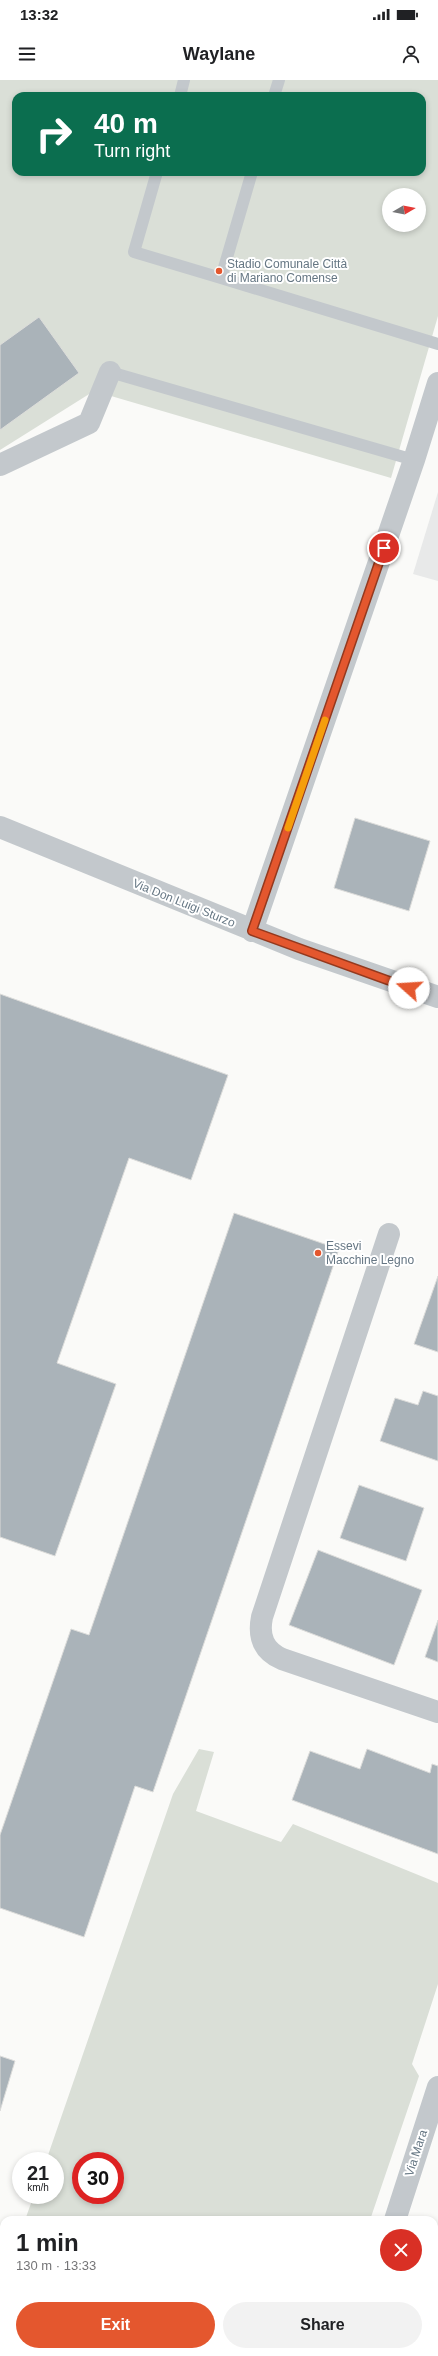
<!DOCTYPE html>
<meta charset="utf-8">
<style>
:root{--surface:#fff;--page:#f2f2f2;--text:#202124;--muted:#757577;--accent:#e4572e}
body{margin:0;font-family:Helvetica,sans-serif;background:var(--page);color:var(--text);height:100vh;display:flex;flex-direction:column;font-size:15px;white-space:nowrap}
*{box-sizing:border-box;margin:0}
p{font-size:13px;color:var(--muted)}
.icon{flex:none;width:22px;height:22px;fill:none;stroke:currentColor;stroke-width:2;stroke-linecap:round;stroke-linejoin:round}
.map{position:relative;flex:1;overflow:hidden}
.details{position:absolute;left:0px;top:2136px;width:438px;height:140px;display:flex;flex-direction:column;background:var(--surface);border-radius:12px 12px 0 0;box-shadow:0 2px 6px #0003}
.details>*{flex:none}
.top-card{position:absolute;left:12px;top:12px;width:414px;height:84px;border-radius:12px;box-shadow:0 2px 6px #0003;background:#0b6e4f;color:#fff;overflow:hidden}
.needle{width:26px;rotate:80deg}
.buttons{position:absolute;left:382px;top:108px;display:grid;gap:8px}
.buttons a{display:grid;place-items:center;width:44px;height:44px;border-radius:50%;background:var(--surface);box-shadow:0 2px 6px #0003;font-size:20px}
.speed{position:absolute;left:12px;top:2072px;display:flex;gap:8px;font-size:20px;font-weight:700;text-align:center}
.speed>*{display:grid;place-content:center;width:52px;height:52px;border-radius:50%;background:var(--surface);box-shadow:0 2px 6px #0003;line-height:1}
.speed small{font-size:10px;font-weight:400}
.speed .limit{border:6px solid #d22;background:#fff;color:#111}
.pin{position:absolute;display:grid;place-items:center;width:34px;height:34px;color:#fff;margin:-17px;border:2px solid #fff;border-radius:50%;box-shadow:0 1px 4px #0007}
.me{position:absolute;width:44px;margin:-22px;rotate:289deg;stroke-linejoin:round;filter:drop-shadow(0 0 3px #0008)}
.turn{display:flex;align-items:center;gap:14px;height:84px;padding:0 16px;font-size:18px}
.turn .icon{width:52px;height:52px;stroke-width:2.5}
.turn b{display:block;font-size:28px;line-height:34px}
.round{display:grid;place-items:center;flex:none;width:42px;height:42px;border-radius:21px;background:var(--page)}
.head{display:flex;align-items:center;justify-content:space-between;height:68px;padding:0 16px}
h1{font-size:24px;font-weight:700;line-height:30px}
.button{display:flex;gap:8px;margin-top:auto;padding:8px 16px}
.button a{flex:1;height:46px;border-radius:24px;background:var(--accent);color:#fff;font-size:16px;font-weight:700;line-height:46px;text-align:center}
.button a+a{background:var(--page);color:var(--text)}
.status{display:flex;justify-content:space-between;align-items:center;height:28px;padding:0 20px;background:var(--surface);direction:ltr}
.status svg{height:11px;fill:currentColor}
header{display:flex;justify-content:space-between;align-items:center;height:52px;padding:0 16px;background:var(--surface);font-size:18px;font-weight:700}
.map>svg:first-child{display:block}
.built{fill:#e8e9e9}
.green{fill:#dadfd7;fill-rule:evenodd}
.building{fill:#aab3b9;stroke:#dcdcda}
.lines{fill:none;stroke-linecap:round;stroke-linejoin:round}
.lane{stroke:#c3c8cc;stroke-width:12}
.street{stroke:#c3c8cc;stroke-width:22}
.route-casing{stroke:#94391e;stroke-width:10}
.route{stroke:#e4572e;stroke-width:7}
.slow{stroke:#f59e0b;stroke-width:7}
.poi-dot{fill:#e4572e;stroke:#fff;stroke-width:1.5}
.labels{text-anchor:middle;stroke-width:4;stroke-linejoin:round;paint-order:stroke}
.poi-label{font-size:12px;fill:#657683;stroke:#fff;text-anchor:start}
.street-label{font-size:12px;fill:#657683;stroke:#fff}
</style>
<div class="status"><b>13:32</b><svg viewBox="0 0 49 12"><path d="M0 12V9h3v3zM5 12V6h3v6zM10 12V3h3v9zM15 12V0h3v12zM26 1h20v11H26zM47 4h2v5h-2z"/></svg></div>
<header><svg class="icon" aria-label="menu" viewBox="0 0 24 24"><path d="M4 6h16M4 12h16M4 18h16"/></svg>Waylane<svg class="icon" aria-label="person" viewBox="0 0 24 24"><circle cx="12" cy="8" r="4"/><path d="M4 21q1-7 8-7t8 7"/></svg></header>
<div class="map">
<svg width="438" height="2276" viewBox="0 0 438 2276">
<rect width="100%" height="100%" fill="#fafaf8"/>
<path class="built" d="M 438,412 L 438,501 L 413,494 Z"/>
<path class="green" d="M 0,0 L 438,0 L 438,236 L 391,398 L 94,311 L 0,370 ZM 16,16 L 422,16 L 422,92 L 16,92 ZM 389,115 L 419,115 L 419,145 L 389,145 Z
M 199,1669 L 214,1672 L 196,1731 L 281,1762 L 293,1744 L 438,1803 L 438,1904 L 412,1984 L 419,1996 L 370,2140 L 25,2140 L 34,2115 L 55,2115 L 55,2081 L 46,2081 L 173,1714 ZM 81,2081 L 115,2081 L 115,2115 L 81,2115 Z
M 216,2272 L 325,2272 L 323,2276 L 228,2276 Z"/>
<path class="building" d="M 39,237 L 79,293 L 0,350 L 0,265 Z
M 355,738 L 430,761 L 409,831 L 334,808 Z
M 0,914 L 228,995 L 191,1100 L 129,1078 L 57,1283 L 116,1304 L 55,1476 L 0,1457 Z
M 234,1133 L 339,1169 L 153,1712 L 135,1706 L 84,1857 L 0,1828 L 0,1755 L 71,1549 L 89,1555 Z
M 438,1196 L 438,1272 L 414,1264 Z
M 423,1311 L 438,1316 L 438,1381 L 380,1361 L 395,1318 L 418,1325 Z
M 359,1405 L 424,1428 L 406,1481 L 340,1458 Z
M 318,1470 L 422,1510 L 394,1585 L 289,1545 Z
M 438,1540 L 438,1582 L 425,1577 Z
M 367,1669 L 430,1693 L 432,1684 L 438,1686 L 438,1774 L 292,1720 L 310,1671 L 360,1689 Z
M 0,1976 L 15,1981 L 0,2031 Z
M 438,2160 L 438,2181 L 434,2179 Z
M 438,2209 L 438,2276 L 415,2276 L 417,2272 L 434,2272 L 434,2221 Z
M 29,2272 L 66,2272 L 79,2276 L 28,2276 Z"/>
<g class="lines">
<path class="lane" d="M 180,16 L 184,0
M 274,16 L 279,0
M 157,92 L 134,172 L 221,198 L 252,92
M 221,198 L 438,264
M 110,292 L 414,380"/>
<path class="street" d="M 0,385 L 89,343 L 110,292
M 0,747 L 299,869 L 438,917
M 252,851 L 414,380 L 438,303
M 389,1154 L 262,1537 C 258,1557 264,1571 282,1579 L 438,1632
M 395,2140 L 438,2007
M 351,2276 L 352,2272"/>
</g>
<g class="lines">
<g class="route-casing">
<path id="route" d="M 384,468 L 252,851 L 409,908"/>
</g>
<use href="#route" class="route"/>
<path class="slow" d="M 288,748 L 325,640"/>
</g>
<g class="poi-dot">
<circle cx="219" cy="191" r="4"/>
<circle cx="318" cy="1173" r="4"/>
</g>
<g class="labels">
<g class="poi-label">
<text x="227" y="188">Stadio Comunale Città<tspan x="227" dy="14">di Mariano Comense</tspan></text>
<text x="326" y="1170">Essevi<tspan x="326" dy="14">Macchine Legno</tspan></text>
</g>
<g class="street-label">
<text transform="translate(184 823) rotate(22)" y="4">Via Don Luigi Sturzo</text>
<text transform="translate(416 2073) rotate(-72)" y="4">Via Mara</text>
</g>
</g>
</svg>
<div class="buttons">
<a><svg class="needle" viewBox="-14 -14 28 28"><path d="M0-13l5 13h-10z" fill="#e53935"/><path d="M0 13l5-13h-10z" fill="#757577"/></svg></a>
</div>
<div class="speed"><div>21<small>km/h</small></div><div class="limit">30</div></div>
<div class="pin" style="left:384px;top:468px;background:#d93025"><svg class="icon" aria-label="arrive" viewBox="0 0 24 24"><path d="M6 21V4h12l-3 4 3 4H6"/></svg></div>
<svg class="me" style="left:409px;top:908px" viewBox="-20 -20 40 40"><circle r="19" fill="#fff"/><path d="M0-13L10 11 0 6-10 11z" fill="#e4572e"/></svg>
<div class="top-card">
<div class="turn"><svg class="icon" aria-label="right" viewBox="0 0 24 24"><path d="M7 20v-9h11M14 6l5 5-5 5"/></svg><div><b>40 m</b>Turn right</div></div>
</div>
<section class="details">
<div class="head"><div><h1>1 min</h1><p>130 m · 13:33</p></div><a class="round" style="background:#d93025;color:#fff"><svg class="icon" aria-label="close" viewBox="0 0 24 24"><path d="M6 6l12 12M18 6L6 18"/></svg></a></div>
<div class="button"><a>Exit</a><a>Share</a></div>
</section>
</div>
